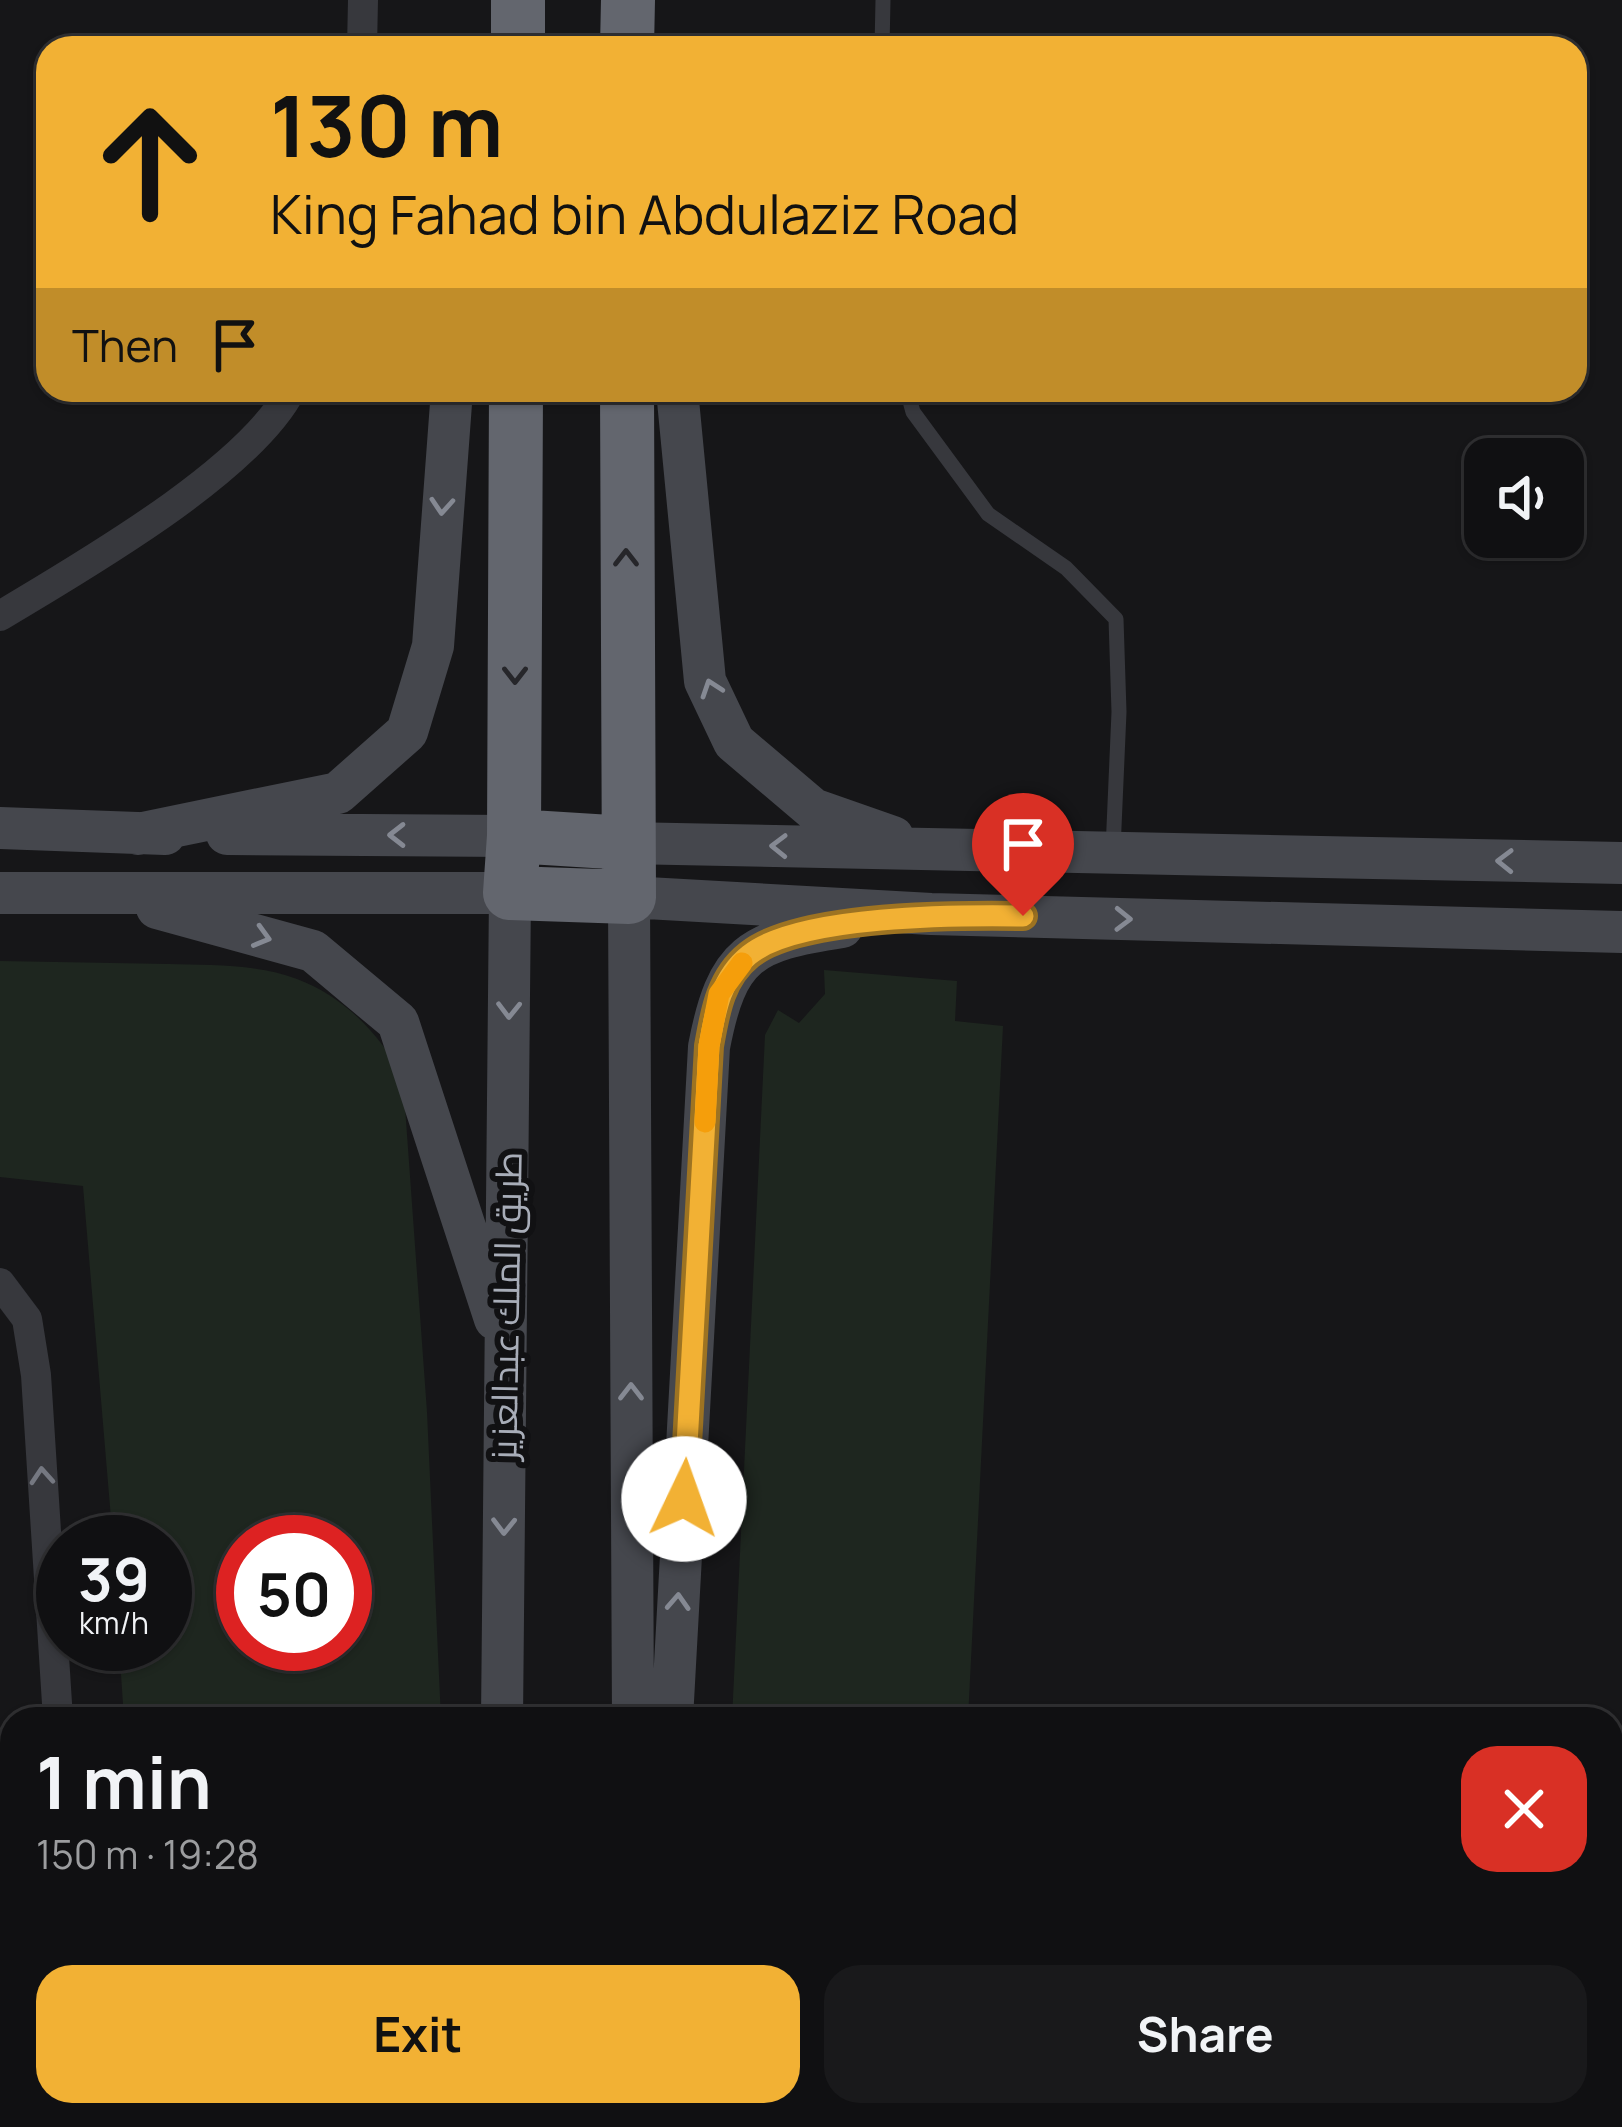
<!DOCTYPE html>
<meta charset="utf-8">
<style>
:root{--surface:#101012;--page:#19191b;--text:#f1f3f6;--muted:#9c9d9f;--line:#303032;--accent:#f2b134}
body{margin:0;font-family:Manrope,Cairo,sans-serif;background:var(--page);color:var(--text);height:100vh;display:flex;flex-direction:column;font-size:45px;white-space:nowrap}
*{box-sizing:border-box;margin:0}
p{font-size:39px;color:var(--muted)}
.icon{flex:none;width:66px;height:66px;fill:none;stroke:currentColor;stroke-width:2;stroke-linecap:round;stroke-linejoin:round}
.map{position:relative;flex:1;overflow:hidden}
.drawer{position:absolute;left:0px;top:1707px;width:1623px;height:420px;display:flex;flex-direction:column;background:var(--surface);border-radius:36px 36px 0 0;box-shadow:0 3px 9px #0004,0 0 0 3px var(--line)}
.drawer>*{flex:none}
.banner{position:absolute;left:36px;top:36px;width:1551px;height:366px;border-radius:36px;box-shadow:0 3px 9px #0004,0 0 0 3px var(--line);background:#f2b134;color:#111;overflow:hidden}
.fabs{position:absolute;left:1464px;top:438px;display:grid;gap:24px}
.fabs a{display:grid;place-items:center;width:120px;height:120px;border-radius:24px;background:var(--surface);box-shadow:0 3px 9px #0004,0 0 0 3px var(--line);font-size:60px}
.speed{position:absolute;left:36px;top:1515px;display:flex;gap:24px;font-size:60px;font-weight:700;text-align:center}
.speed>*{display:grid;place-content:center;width:156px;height:156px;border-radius:50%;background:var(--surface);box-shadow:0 3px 9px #0004,0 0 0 3px var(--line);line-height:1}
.speed small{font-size:30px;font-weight:400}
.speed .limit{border:18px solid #d22;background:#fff;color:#111}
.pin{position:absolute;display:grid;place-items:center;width:102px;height:102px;color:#fff;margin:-123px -51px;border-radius:50% 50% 50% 0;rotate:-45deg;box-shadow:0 0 12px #0007}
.pin .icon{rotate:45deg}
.me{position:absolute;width:132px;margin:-66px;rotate:3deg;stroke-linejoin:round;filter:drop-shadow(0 0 9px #0008)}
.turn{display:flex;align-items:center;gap:42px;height:252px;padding:0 36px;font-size:54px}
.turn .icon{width:156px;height:156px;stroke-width:2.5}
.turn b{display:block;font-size:84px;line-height:102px}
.then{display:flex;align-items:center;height:114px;padding:0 36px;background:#0003;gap:24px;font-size:45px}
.round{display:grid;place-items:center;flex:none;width:126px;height:126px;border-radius:36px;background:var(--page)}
.head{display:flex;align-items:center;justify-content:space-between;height:204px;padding:0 36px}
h1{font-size:72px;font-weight:700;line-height:90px}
.primary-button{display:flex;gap:24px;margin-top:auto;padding:24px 36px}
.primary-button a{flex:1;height:138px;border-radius:36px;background:var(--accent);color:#111;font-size:48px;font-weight:700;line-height:138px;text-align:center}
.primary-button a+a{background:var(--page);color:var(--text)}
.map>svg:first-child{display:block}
.green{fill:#1e261f;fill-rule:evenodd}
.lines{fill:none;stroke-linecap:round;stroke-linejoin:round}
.path{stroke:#3d3f44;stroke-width:6;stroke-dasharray:6 9;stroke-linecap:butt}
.lane{stroke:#37383d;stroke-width:15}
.street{stroke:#37383d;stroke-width:30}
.secondary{stroke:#45474d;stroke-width:42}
.highway{stroke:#63666e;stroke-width:54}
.oneway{stroke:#858993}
.oneway2{stroke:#26262a}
.oneway3{stroke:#757881}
.route-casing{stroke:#9d7322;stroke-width:30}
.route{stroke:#f2b134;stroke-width:21}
.slow{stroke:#f59e0b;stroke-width:21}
.labels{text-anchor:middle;stroke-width:12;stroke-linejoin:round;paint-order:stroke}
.street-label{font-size:36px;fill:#a8adb8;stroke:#111113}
</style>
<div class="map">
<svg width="1622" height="2127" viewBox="0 0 1622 2127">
<rect width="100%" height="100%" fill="#161618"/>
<path class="green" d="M 0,961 C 56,962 112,963 168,964 C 210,965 257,964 297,979 C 343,996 382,1035 403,1079 L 427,1412 L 441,1719 L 124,1719 L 119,1644 L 165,1644 L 165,1542 L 113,1542 L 83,1186 L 0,1177 ZM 243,1542 L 345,1542 L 345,1644 L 243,1644 Z
M 824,970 L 957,981 L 955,1021 L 1003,1026 L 968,1719 L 732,1719 L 765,1035 L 778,1010 L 799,1023 L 825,994 Z
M 147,2115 L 451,2115 L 452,2127 L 148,2127 Z
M 708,2115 L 952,2115 L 952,2127 L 708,2127 Z"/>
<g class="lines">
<path class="path" d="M 684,2115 L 684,2127"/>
<path class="lane" d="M 882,48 L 883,0
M 907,390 L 913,412 L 988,514 L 1066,568 L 1116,619 L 1119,712 L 1113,850"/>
<path class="street" d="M 362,48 L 363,0
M 0,616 C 81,567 248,472 291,390
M 0,1283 L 27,1319 L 36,1375 L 58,1719
M 0,1813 L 12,2022
M 18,2115 L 18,2127
M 83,2115 L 84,2127"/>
<path class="secondary" d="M 677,390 L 705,681 L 734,742 L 813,809 L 893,837
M 0,828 L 165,834
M 138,834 L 338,793 L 407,732 L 433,646 L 452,390
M 227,834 L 514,836
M 626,843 L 1622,863
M 0,893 L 510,893 L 502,1719
M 157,908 L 313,951 L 398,1022 L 495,1319
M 633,1719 L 629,897 L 931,914 L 1622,932
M 672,1719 L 709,1047 C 727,953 750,941 842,927
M 636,2115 L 637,2127
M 499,2127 L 499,2115"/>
<path class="highway" d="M 518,48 L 518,0
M 627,48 L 628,0
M 516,390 L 514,836 L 510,893 L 629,897 L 627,390
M 514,836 L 626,843"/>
</g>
<defs><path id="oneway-chevron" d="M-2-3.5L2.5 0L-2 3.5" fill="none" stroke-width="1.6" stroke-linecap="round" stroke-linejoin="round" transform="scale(3)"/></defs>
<g class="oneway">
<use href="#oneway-chevron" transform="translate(442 506) rotate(94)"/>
<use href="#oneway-chevron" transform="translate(711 688) rotate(-109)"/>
<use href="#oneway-chevron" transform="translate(397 835) rotate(-180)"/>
<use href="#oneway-chevron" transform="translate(779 846) rotate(-179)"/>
<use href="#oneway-chevron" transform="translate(1505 861) rotate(-179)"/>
<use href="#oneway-chevron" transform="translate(1123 919) rotate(1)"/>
<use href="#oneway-chevron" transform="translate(262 937) rotate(16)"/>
<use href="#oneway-chevron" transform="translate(509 1010) rotate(91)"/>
<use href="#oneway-chevron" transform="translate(631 1392) rotate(-90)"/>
<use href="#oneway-chevron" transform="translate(504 1526) rotate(91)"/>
<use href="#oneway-chevron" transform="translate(678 1602) rotate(-87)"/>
</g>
<g class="oneway2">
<use href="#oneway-chevron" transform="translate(626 558) rotate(-90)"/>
<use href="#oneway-chevron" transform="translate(515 675) rotate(90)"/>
</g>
<use class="oneway3" href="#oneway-chevron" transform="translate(42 1476) rotate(-94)"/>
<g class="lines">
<g class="route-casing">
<path id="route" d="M 684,1499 L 709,1046 C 715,1013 720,978 749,955 C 798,915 960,915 1023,916"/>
</g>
<use href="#route" class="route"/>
<path class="slow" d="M 705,1122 L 709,1046 L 719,994 L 742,963"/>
</g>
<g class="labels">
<g class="street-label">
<text transform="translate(506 1306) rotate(-89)" y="13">طريق الملك عبدالعزيز</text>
</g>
</g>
</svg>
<div class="fabs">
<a><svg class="icon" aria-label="sound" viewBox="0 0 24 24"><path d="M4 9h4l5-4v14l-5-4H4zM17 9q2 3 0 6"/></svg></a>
</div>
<div class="speed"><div>39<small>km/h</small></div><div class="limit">50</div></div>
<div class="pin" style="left:1023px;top:916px;background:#d93025"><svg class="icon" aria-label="arrive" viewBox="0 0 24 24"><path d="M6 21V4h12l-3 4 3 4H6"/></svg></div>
<svg class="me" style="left:684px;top:1499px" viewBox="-20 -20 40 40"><circle r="19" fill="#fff"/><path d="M0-13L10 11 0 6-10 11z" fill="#f2b134"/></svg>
<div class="banner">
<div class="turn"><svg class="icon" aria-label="ahead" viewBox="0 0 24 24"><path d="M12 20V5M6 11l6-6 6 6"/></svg><div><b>130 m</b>King Fahad bin Abdulaziz Road</div></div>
<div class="then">Then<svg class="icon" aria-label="arrive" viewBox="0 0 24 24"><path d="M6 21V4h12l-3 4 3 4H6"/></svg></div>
</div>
<section class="drawer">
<div class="head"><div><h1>1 min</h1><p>150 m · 19:28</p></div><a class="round" style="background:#d93025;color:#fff"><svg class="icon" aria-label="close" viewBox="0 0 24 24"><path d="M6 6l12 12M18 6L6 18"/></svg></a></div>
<div class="primary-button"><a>Exit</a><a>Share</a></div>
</section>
</div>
